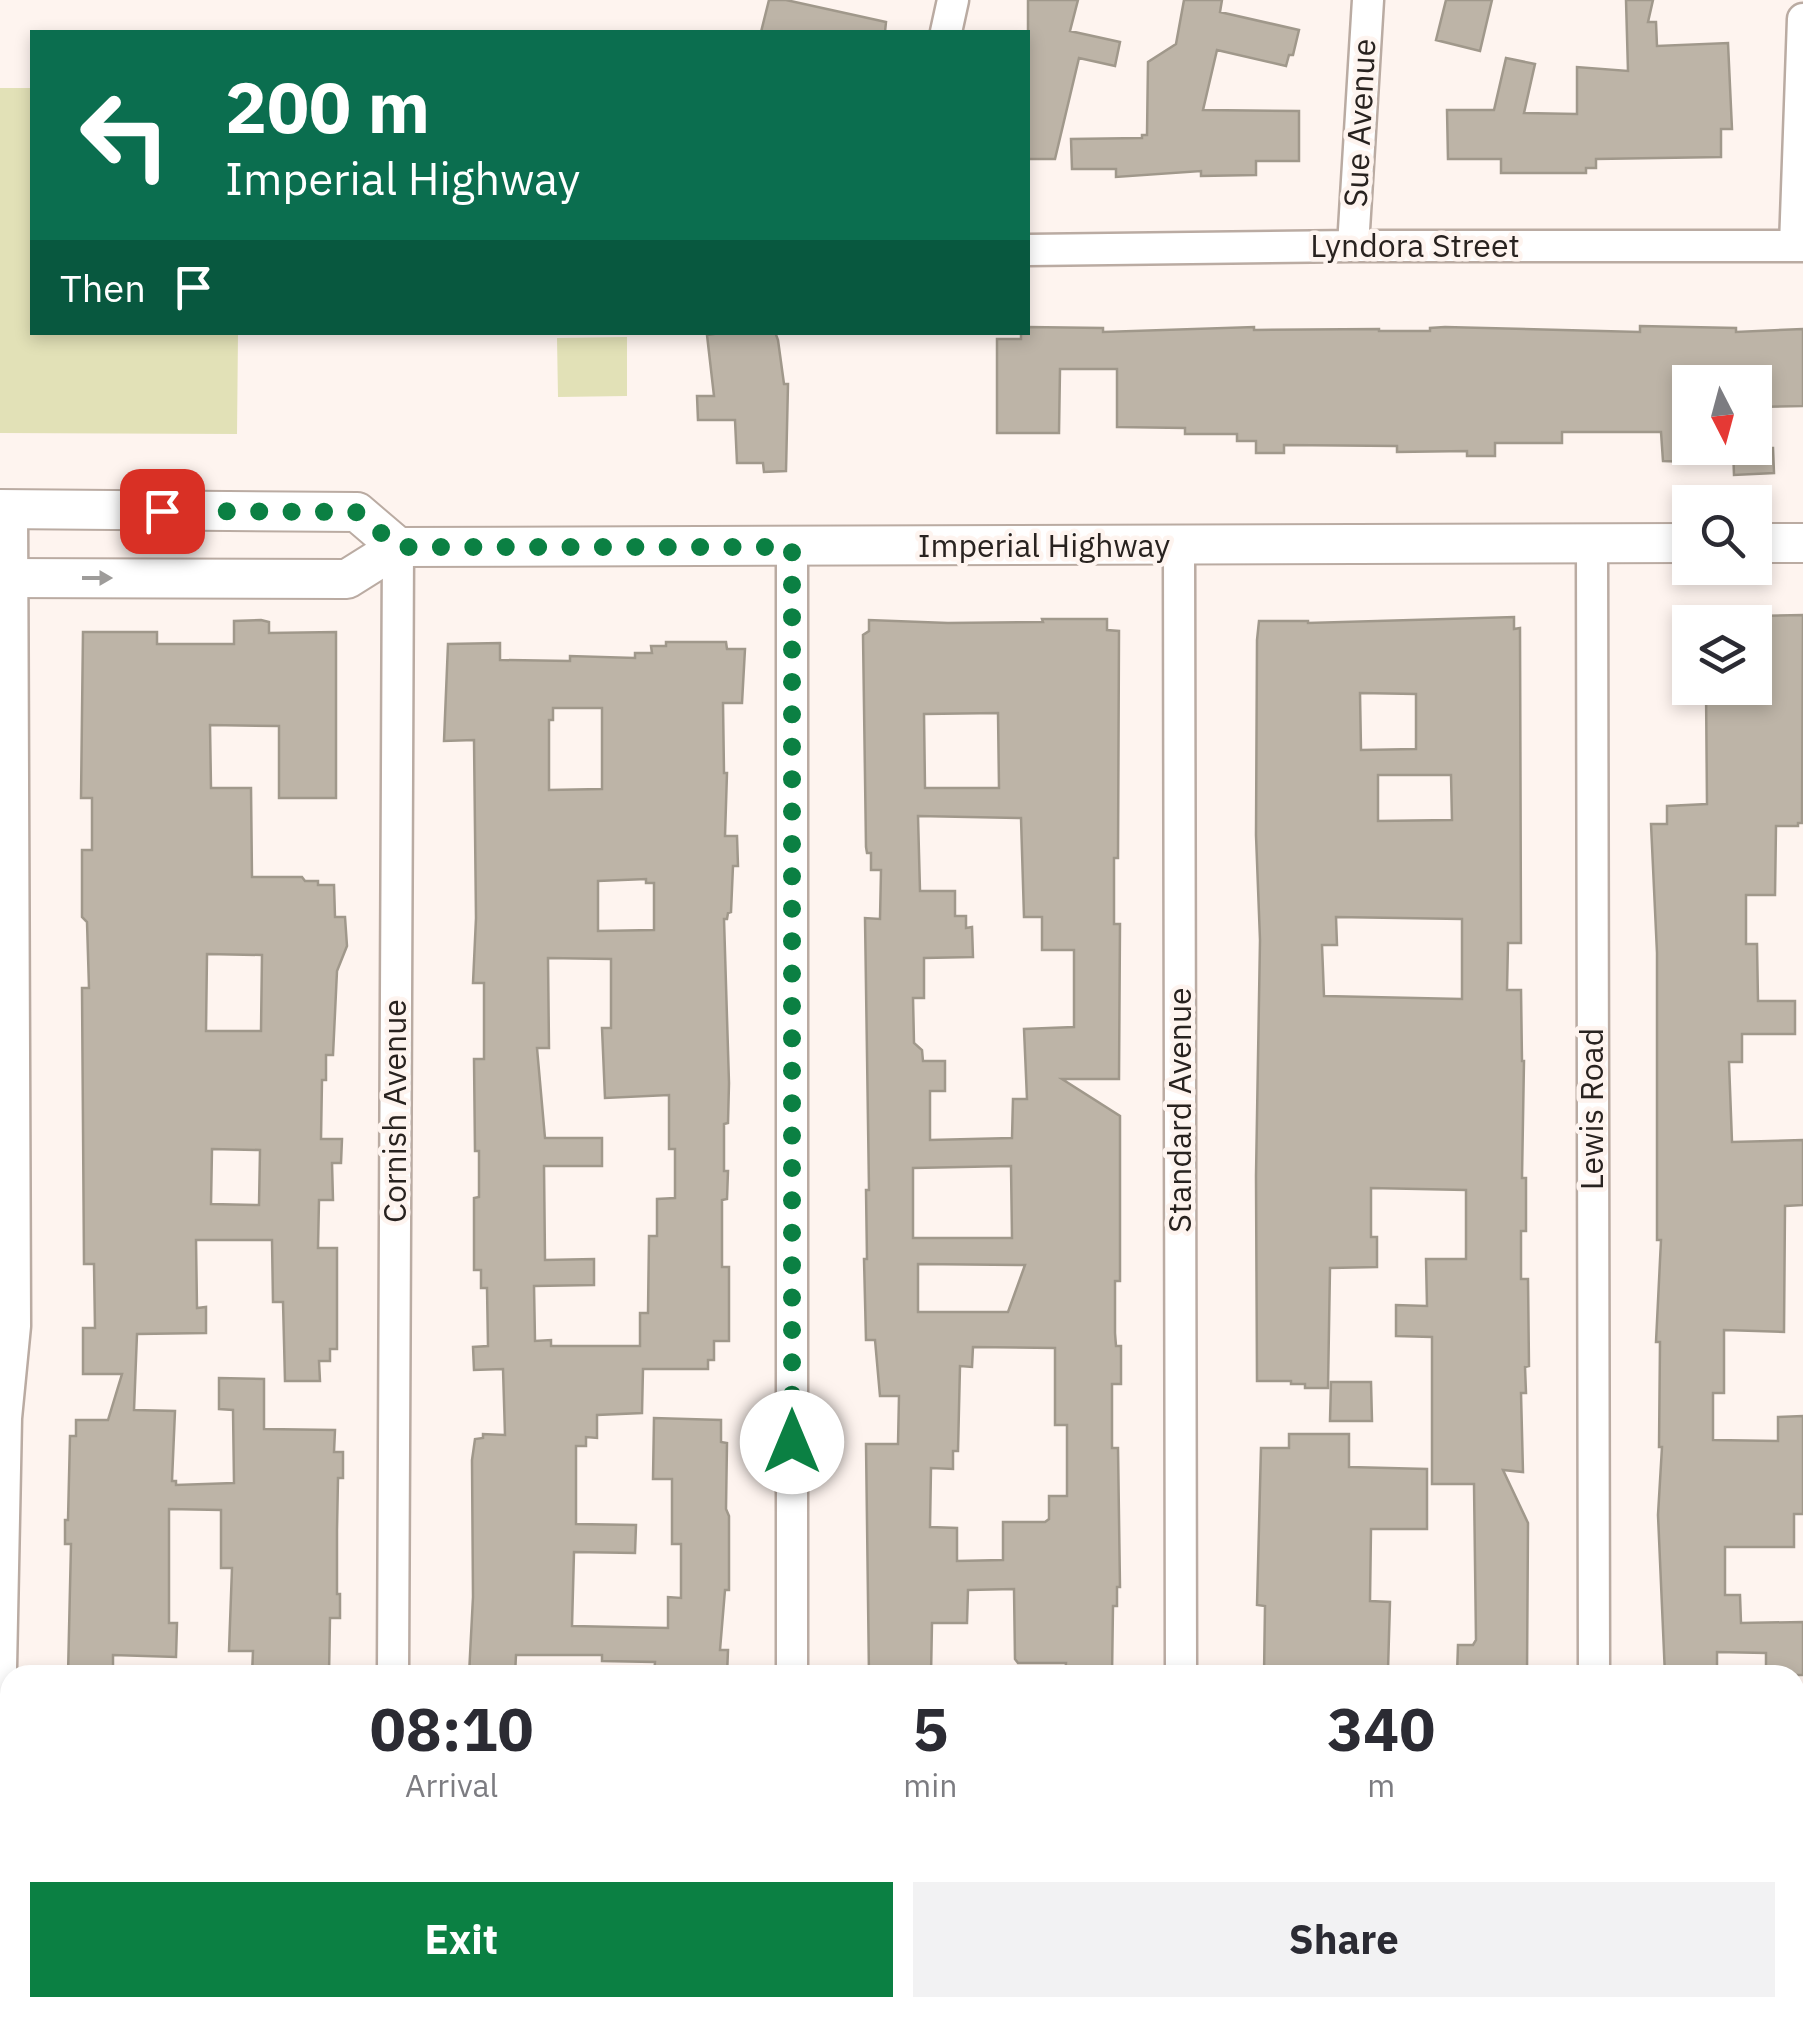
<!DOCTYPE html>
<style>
:root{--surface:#fff;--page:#f2f2f3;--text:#2b2b33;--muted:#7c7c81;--accent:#0b8043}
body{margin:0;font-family:"IBM Plex Sans",sans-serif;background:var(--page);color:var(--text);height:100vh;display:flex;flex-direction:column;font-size:38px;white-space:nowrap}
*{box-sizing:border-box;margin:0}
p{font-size:32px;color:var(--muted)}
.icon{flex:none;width:55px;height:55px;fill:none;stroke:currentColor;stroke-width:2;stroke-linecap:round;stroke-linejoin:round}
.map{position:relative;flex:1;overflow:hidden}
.side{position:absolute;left:0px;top:1665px;width:1805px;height:352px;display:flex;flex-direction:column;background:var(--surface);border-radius:30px 30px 0 0;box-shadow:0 5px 15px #0003}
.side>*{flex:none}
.banner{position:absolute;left:30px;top:30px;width:1000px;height:305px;border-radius:0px;box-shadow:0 5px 15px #0003;background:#0b6e4f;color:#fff;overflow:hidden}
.needle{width:65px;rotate:174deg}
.fabs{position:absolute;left:1672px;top:365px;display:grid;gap:20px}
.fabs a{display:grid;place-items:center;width:100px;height:100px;border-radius:0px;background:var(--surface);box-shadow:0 5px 15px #0003;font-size:50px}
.pin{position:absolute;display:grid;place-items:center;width:85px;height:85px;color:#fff;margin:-42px;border-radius:20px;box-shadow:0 5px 15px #0006}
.me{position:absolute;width:110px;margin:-55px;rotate:0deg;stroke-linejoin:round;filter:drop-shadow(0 0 8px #0008)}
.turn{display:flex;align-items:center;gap:35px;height:210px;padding:0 30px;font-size:45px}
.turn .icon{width:130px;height:130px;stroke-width:2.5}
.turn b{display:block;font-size:70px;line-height:85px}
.then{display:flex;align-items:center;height:95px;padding:0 30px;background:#0003;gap:20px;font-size:38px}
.eta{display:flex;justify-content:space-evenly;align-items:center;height:170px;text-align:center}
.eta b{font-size:60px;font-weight:700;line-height:70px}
.button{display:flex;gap:20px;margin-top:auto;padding:20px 30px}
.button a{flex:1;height:115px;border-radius:0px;background:var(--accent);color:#fff;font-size:40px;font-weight:700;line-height:115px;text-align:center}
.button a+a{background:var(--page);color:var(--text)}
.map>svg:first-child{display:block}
.green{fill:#e2e1b7}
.building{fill:#bdb4a7;stroke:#a0988b;stroke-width:2.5;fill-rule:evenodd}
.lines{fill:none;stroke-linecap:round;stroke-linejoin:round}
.minor-casing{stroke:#baaba2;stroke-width:35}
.major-casing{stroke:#baaba2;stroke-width:42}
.minor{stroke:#fff;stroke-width:30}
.major{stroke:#fff;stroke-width:38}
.oneway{fill:#9e9c9a}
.route{stroke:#0b8043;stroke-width:18;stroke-dasharray:0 32.4}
.labels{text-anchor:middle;stroke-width:9;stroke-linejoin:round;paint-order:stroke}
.street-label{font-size:32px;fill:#28221f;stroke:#fef4ef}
</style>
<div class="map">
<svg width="1803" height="2017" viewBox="0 0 1803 2017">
<rect width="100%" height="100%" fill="#fef4ef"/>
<path class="green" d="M 0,88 L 32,88 L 32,332 L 238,333 L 237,434 L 0,433 Z
M 627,337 L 627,396 L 558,397 L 557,338 Z"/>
<path class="building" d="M 769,0 L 786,0 L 886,22 L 885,32 L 761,32 Z
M 1028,0 L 1078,0 L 1070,31 L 1120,42 L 1115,66 L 1079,58 L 1055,159 L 1028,159 Z
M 1184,0 L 1222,0 L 1220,12 L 1299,30 L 1293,55 L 1289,55 L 1286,66 L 1217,50 L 1203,110 L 1299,111 L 1299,161 L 1256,161 L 1256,175 L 1201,176 L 1201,171 L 1116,177 L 1116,169 L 1072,169 L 1071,139 L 1142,138 L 1142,135 L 1147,135 L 1148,62 L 1176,44 Z
M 1446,0 L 1492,0 L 1480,51 L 1436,40 Z
M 1626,0 L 1653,0 L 1648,22 L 1656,22 L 1657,46 L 1728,43 L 1732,129 L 1721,129 L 1721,157 L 1596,159 L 1596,168 L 1586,168 L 1586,173 L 1501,173 L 1501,159 L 1448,159 L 1447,110 L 1494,110 L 1506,58 L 1535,64 L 1524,113 L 1577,114 L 1577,67 L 1628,71 Z
M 1640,326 L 1736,328 L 1736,332 L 1803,329 L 1803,406 L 1755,407 L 1755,382 L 1690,382 L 1690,462 L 1663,461 L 1661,432 L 1562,432 L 1562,443 L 1495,443 L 1495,456 L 1467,456 L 1467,451 L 1397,452 L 1397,446 L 1284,445 L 1284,453 L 1256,453 L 1256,441 L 1237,441 L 1237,434 L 1185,434 L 1185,428 L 1117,427 L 1117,369 L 1060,369 L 1059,433 L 997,433 L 997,339 L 1021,339 L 1021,332 L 1028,332 L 1028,327 L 1103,328 L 1103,332 L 1254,327 L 1254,330 L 1379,329 L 1379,331 L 1430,331 L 1430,328 L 1445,327 L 1640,332 Z
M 727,332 L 775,332 L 778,340 L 784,384 L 788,384 L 786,471 L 764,472 L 763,463 L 737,463 L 735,420 L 698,420 L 697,396 L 714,396 L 707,335 Z
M 1733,448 L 1773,448 L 1774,473 L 1734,475 Z
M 1803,615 L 1802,823 L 1798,823 L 1798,826 L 1776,826 L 1775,895 L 1746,895 L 1746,944 L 1757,944 L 1758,1001 L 1795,1001 L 1795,1034 L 1742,1034 L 1742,1062 L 1729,1062 L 1732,1142 L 1803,1140 L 1803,1205 L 1785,1206 L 1784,1332 L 1724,1330 L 1724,1393 L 1713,1393 L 1713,1440 L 1778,1441 L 1778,1417 L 1803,1416 L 1803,1514 L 1794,1514 L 1794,1547 L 1725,1547 L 1725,1595 L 1740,1595 L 1741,1623 L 1803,1622 L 1803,1675 L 1766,1675 L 1766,1653 L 1717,1652 L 1717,1675 L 1665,1675 L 1658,1515 L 1662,1447 L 1659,1447 L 1660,1342 L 1656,1342 L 1661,1240 L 1657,1240 L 1657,953 L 1651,824 L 1667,824 L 1667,806 L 1707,804 L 1706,688 L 1755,688 L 1755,616 Z
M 1514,617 L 1514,629 L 1520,628 L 1521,943 L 1508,943 L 1507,990 L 1521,990 L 1522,1061 L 1524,1061 L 1522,1178 L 1526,1178 L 1526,1231 L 1521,1231 L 1521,1279 L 1528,1279 L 1529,1366 L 1525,1367 L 1526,1393 L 1521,1393 L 1523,1472 L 1503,1470 L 1528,1523 L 1527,1675 L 1457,1675 L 1458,1645 L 1473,1645 L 1476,1640 L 1474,1484 L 1432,1484 L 1432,1337 L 1396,1336 L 1396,1305 L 1427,1306 L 1426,1259 L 1466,1259 L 1466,1190 L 1371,1188 L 1371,1237 L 1377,1237 L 1377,1267 L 1330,1268 L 1328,1388 L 1305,1388 L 1305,1384 L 1291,1384 L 1291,1381 L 1257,1381 L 1256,1176 L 1260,940 L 1256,835 L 1257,640 L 1259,621 L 1308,621 L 1308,623 ZM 1360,693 L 1416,694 L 1416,749 L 1361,750 ZM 1378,775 L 1451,775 L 1452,820 L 1378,821 ZM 1336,917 L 1462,919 L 1462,999 L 1324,996 L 1322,945 L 1337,945 Z
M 1042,619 L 1107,619 L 1107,630 L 1119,631 L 1118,858 L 1114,858 L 1114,924 L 1120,924 L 1119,1079 L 1062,1079 L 1120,1116 L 1120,1281 L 1115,1281 L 1115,1333 L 1116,1346 L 1121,1346 L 1121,1384 L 1112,1384 L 1112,1448 L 1118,1448 L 1120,1587 L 1117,1587 L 1117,1606 L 1113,1606 L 1112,1675 L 1065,1675 L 1066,1663 L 1018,1663 L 1015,1659 L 1014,1589 L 968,1590 L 967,1623 L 932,1623 L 931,1675 L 869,1675 L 866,1444 L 898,1444 L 899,1396 L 880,1396 L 875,1340 L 866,1340 L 864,1259 L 867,1259 L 866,1190 L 869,1190 L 865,918 L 880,919 L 881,870 L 871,870 L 871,853 L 867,853 L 866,847 L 863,635 L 869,631 L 869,620 L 948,623 L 1043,622 ZM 998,713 L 999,788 L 925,788 L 924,714 ZM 918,816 L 1021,818 L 1024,917 L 1042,917 L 1042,950 L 1074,950 L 1074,1027 L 1024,1029 L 1027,1099 L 1013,1099 L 1012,1138 L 930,1140 L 930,1091 L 945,1091 L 945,1061 L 923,1061 L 922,1050 L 914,1043 L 913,998 L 924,998 L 924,958 L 973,957 L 972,927 L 966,928 L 966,916 L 955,916 L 955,891 L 920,891 ZM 1011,1166 L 1012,1238 L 913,1238 L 913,1168 ZM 918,1264 L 1025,1265 L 1008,1312 L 918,1312 ZM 973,1347 L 1055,1348 L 1055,1425 L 1067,1425 L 1067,1496 L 1049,1496 L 1049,1519 L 1045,1522 L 1003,1522 L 1003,1560 L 957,1561 L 957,1528 L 930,1527 L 931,1468 L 953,1469 L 953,1451 L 958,1451 L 960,1366 L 972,1367 Z
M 261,620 L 269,622 L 269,633 L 336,632 L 336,798 L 279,798 L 279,726 L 210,725 L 211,788 L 251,788 L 252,877 L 302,877 L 305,881 L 318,881 L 318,885 L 334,885 L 335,917 L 345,917 L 347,946 L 337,971 L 333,1055 L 326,1055 L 326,1080 L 322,1080 L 321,1139 L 342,1139 L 341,1163 L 332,1163 L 333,1200 L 319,1200 L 318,1248 L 337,1248 L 337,1349 L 330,1349 L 330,1361 L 319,1361 L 320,1381 L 285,1381 L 283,1302 L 273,1302 L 272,1240 L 196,1240 L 197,1308 L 206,1307 L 206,1333 L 137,1334 L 134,1410 L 175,1411 L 172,1481 L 176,1481 L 176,1485 L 234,1483 L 233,1410 L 219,1409 L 219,1378 L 264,1379 L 264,1429 L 335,1430 L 334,1452 L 343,1452 L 343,1478 L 338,1478 L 337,1530 L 337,1594 L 340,1594 L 340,1618 L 330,1618 L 329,1675 L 252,1675 L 253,1651 L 229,1651 L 232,1568 L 221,1568 L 221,1510 L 169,1509 L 169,1623 L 177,1623 L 176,1657 L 113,1655 L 113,1675 L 68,1675 L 71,1544 L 65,1544 L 65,1520 L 68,1520 L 70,1436 L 76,1436 L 76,1420 L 108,1420 L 122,1374 L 83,1374 L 83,1328 L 95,1328 L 94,1264 L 84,1264 L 82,988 L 89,988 L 87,922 L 82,917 L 82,850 L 92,850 L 92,798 L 81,798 L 83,632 L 157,632 L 157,644 L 234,644 L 234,621 ZM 207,954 L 262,955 L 261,1031 L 206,1031 ZM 212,1149 L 260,1150 L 259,1205 L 211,1204 Z
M 666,642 L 726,642 L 727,649 L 745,649 L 742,703 L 723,703 L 724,773 L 727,773 L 725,836 L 737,836 L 738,866 L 733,866 L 731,912 L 728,913 L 727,919 L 724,919 L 729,1083 L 728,1123 L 724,1124 L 724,1171 L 728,1171 L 727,1199 L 722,1200 L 722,1267 L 729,1267 L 729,1341 L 714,1341 L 714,1360 L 708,1360 L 708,1369 L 643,1369 L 642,1413 L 597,1415 L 597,1438 L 586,1437 L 586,1446 L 576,1446 L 576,1524 L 636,1525 L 635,1553 L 574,1552 L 572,1626 L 668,1628 L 668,1597 L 681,1598 L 681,1544 L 672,1544 L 672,1479 L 653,1479 L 654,1418 L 721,1420 L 721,1442 L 727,1443 L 726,1509 L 729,1516 L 729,1590 L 725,1590 L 720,1650 L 728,1650 L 727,1675 L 654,1675 L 655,1662 L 602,1661 L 602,1655 L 516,1655 L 515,1675 L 469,1675 L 473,1597 L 472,1460 L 475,1439 L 483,1438 L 483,1434 L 505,1435 L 503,1369 L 474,1370 L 473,1347 L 488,1346 L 487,1288 L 481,1288 L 481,1270 L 474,1270 L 474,1198 L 479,1197 L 479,1151 L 475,1151 L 474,1059 L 484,1059 L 484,983 L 473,983 L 476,918 L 474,740 L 444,741 L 448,644 L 500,643 L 500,660 L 570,661 L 570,656 L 635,658 L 635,653 L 652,653 L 651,646 L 666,646 ZM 553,708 L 602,708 L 602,789 L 549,790 L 549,720 L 553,720 ZM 646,879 L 646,883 L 654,883 L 654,930 L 598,931 L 598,881 ZM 548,958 L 611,959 L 611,1028 L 602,1028 L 605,1098 L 669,1095 L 669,1149 L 675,1149 L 675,1198 L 657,1199 L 657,1236 L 649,1236 L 648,1313 L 640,1313 L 640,1346 L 551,1346 L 551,1340 L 535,1341 L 534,1286 L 594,1285 L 594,1259 L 545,1260 L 544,1166 L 602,1166 L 602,1138 L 545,1138 L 537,1048 L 549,1048 Z
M 1331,1382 L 1371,1382 L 1372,1421 L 1330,1421 Z
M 1289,1434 L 1349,1434 L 1349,1467 L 1427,1469 L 1427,1529 L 1371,1529 L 1370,1601 L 1390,1602 L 1388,1670 L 1313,1670 L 1313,1675 L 1264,1675 L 1265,1606 L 1257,1605 L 1261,1448 L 1289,1448 Z"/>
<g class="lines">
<g class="minor-casing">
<path id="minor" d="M 946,32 L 953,0
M 1353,246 L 1368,0
M 1795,246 L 1803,19
M 1028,250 L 1353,246 L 1803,246
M 1592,544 L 1594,1675
M 1179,546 L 1181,1675
M 393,1675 L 398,547
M 792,1675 L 792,547
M 0,1718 L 6,1418 L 15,1326 L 12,509
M 1182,2008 L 1182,2017
M 1596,2008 L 1596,2017
M 391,2017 L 391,2008
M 792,2017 L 792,2008"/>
</g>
<g class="major-casing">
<path id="major" d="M 0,509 L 357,512 L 398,547
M 1755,543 L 1803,543
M 0,578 L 347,579 L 398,547 L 1690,543"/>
</g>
<use href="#minor" class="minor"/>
<use href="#major" class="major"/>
</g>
<defs><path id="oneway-solid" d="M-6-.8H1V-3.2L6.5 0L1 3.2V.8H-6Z" transform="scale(2.5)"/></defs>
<use class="oneway" href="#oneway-solid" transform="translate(97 578)"/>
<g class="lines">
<path class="route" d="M 162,511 L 356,512 L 398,547 L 792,547 L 792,1442"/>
</g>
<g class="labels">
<g class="street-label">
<text transform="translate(1360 123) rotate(-87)" y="11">Sue Avenue</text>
<text x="1415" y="257">Lyndora Street</text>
<text x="1044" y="557">Imperial Highway</text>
<text transform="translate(1592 1109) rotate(-90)" y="11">Lewis Road</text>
<text transform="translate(1180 1110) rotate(-90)" y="11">Standard Avenue</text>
<text transform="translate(395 1111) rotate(-90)" y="11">Cornish Avenue</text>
</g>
</g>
</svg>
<div class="fabs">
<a><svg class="needle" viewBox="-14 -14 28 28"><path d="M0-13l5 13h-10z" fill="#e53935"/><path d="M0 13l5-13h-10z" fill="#7c7c81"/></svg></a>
<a><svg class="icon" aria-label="search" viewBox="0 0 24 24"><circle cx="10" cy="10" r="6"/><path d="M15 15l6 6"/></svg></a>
<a><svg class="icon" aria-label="layers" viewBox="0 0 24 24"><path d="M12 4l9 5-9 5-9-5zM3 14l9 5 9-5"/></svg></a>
</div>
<div class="pin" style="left:162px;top:511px;background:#d93025"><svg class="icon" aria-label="arrive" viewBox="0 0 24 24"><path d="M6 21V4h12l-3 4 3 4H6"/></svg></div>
<svg class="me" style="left:792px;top:1442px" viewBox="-20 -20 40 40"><circle r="19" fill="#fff"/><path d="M0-13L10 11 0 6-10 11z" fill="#0b8043"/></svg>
<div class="banner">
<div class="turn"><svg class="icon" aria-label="left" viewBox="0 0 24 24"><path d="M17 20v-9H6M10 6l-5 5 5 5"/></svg><div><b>200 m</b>Imperial Highway</div></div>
<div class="then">Then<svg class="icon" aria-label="arrive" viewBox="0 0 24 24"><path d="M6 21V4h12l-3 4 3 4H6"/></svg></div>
</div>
<section class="side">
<div class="eta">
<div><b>08:10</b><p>Arrival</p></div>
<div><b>5</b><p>min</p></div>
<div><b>340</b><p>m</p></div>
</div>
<div class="button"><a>Exit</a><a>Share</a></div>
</section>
</div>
